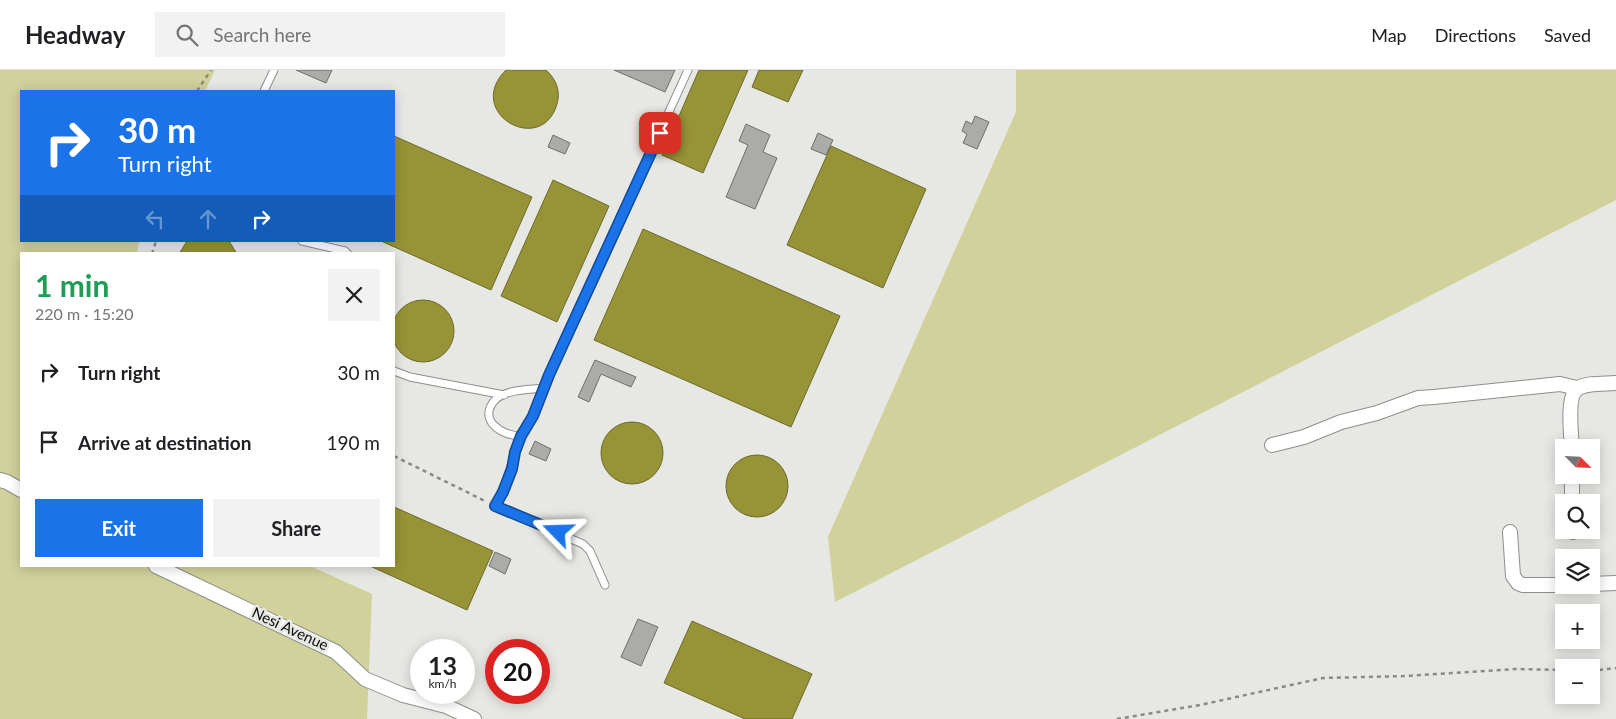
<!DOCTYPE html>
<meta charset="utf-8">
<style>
:root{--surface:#fff;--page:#f2f2f2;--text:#202124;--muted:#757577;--line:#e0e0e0;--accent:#1a73e8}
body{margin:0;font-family:Lato,sans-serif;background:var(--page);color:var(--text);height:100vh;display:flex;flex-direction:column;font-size:19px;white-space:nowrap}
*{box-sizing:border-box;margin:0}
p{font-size:16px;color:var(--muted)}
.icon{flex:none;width:28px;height:28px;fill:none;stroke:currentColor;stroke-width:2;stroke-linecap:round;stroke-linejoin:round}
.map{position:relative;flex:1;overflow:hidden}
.panel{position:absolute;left:20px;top:182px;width:375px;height:315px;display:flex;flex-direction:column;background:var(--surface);border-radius:0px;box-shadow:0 2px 12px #0003}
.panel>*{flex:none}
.banner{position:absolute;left:20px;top:20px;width:375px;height:152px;border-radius:0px;box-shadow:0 2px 12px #0003;background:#1a73e8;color:#fff;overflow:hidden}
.needle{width:32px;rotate:114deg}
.tools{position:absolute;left:1555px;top:369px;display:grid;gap:10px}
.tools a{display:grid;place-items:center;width:45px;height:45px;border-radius:0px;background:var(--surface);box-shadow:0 2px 12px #0003;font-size:25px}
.speed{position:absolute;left:410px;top:569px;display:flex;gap:10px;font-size:25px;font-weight:700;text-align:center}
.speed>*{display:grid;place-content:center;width:65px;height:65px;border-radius:50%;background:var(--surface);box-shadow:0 2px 12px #0003;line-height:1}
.speed small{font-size:12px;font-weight:400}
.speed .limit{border:8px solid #d22;background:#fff;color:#111}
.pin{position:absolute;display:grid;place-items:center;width:42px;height:42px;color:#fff;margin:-21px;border-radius:10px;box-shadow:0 2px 8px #0006}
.me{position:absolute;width:55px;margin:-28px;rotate:292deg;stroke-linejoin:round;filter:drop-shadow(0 0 4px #0008)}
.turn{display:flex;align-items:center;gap:18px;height:105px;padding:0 15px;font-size:22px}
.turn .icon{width:65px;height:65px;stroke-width:2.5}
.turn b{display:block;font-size:35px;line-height:42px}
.lanes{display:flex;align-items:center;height:48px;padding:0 15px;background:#0003;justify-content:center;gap:25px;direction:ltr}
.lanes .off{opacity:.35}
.round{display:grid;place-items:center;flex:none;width:52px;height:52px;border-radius:0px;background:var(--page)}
.overview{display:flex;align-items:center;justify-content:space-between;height:85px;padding:0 15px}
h1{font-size:30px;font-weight:700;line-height:38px;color:#1e9e55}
.button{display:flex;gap:10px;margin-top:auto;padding:10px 15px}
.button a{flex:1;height:58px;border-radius:0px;background:var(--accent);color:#fff;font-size:20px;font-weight:700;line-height:58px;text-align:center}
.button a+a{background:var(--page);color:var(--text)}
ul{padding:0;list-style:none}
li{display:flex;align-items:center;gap:15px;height:70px;padding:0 15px}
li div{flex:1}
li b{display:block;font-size:19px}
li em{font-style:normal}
header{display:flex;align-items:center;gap:30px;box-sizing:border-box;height:70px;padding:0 25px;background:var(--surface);border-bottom:1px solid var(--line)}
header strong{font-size:24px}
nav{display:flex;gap:28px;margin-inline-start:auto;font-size:18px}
.search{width:350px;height:45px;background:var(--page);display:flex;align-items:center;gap:12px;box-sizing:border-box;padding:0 18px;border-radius:0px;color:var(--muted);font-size:19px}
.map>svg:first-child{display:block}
.green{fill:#d1d19b}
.water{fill:#979337;stroke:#6d6a2a}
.building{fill:#ababa7;stroke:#6e6e6b}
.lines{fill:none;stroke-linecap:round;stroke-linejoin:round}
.lane-casing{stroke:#8e8e8a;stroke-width:9}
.street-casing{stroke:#8e8e8a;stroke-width:16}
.path{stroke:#898986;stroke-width:2.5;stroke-dasharray:4 4;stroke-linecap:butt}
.lane{stroke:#fff;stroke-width:7}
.street{stroke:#fff;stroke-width:14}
.route-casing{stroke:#114b97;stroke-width:12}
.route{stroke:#1a73e8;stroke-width:9}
.labels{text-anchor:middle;stroke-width:5;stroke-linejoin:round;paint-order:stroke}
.street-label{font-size:15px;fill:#0c0c0b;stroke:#e7e7e3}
</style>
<header>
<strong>Headway</strong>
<div class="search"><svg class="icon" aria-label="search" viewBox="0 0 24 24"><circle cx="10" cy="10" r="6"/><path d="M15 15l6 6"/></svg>Search here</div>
<nav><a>Map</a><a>Directions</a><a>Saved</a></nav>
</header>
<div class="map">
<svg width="1616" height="649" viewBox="0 0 1616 649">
<rect width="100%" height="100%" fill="#e7e7e3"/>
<path class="green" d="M 0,0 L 215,0 L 205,21 L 21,21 L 21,171 L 139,171 L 137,184 L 21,184 L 21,496 L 310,496 L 372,524 L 367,649 L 0,649 Z
M 1016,0 L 1616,0 L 1616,130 L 835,532 L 828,467 L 1016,42 Z"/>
<path class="water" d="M 506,0 L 546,0 C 556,9 561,21 557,34 C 542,87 463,43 506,0 Z
M 699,0 L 748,0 L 703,103 L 662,85 Z
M 759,0 L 803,0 L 788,32 L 752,17 Z
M 394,66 L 532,127 L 491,220 L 381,171 L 394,171 Z
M 831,76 L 926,119 L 883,218 L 787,175 Z
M 553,110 L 609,136 L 557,252 L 501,226 Z
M 643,159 L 840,246 L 791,357 L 594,270 Z
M 187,171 L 229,171 L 237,184 L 179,184 Z
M392 261a31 31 0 1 1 62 0a31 31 0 1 1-62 0Z
M601 383a31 31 0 1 1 62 0a31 31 0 1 1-62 0Z
M726 416a31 31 0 1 1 62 0a31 31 0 1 1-62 0Z
M 394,437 L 493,481 L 467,540 L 370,496 L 394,496 Z
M 692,551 L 812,604 L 792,649 L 745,649 L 664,613 Z"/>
<path class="building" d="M 296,0 L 332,0 L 326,13 Z
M 614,0 L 675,0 L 665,22 Z
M 975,46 L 989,52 L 977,79 L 963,73 L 967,64 L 962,61 L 966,51 L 972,54 Z
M 746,54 L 770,65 L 763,82 L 777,88 L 755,139 L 726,127 L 748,75 L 739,71 Z
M 818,63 L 833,70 L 826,85 L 811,79 Z
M 553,65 L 570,73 L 565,84 L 548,77 Z
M 595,290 L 636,307 L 631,317 L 601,304 L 589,332 L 578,327 Z
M 535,371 L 551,379 L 546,391 L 529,384 Z
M 495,482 L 511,489 L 505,504 L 489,496 Z
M 638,549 L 658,557 L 641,596 L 621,587 Z"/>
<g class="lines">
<g class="lane-casing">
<path id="lane" d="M 264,21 L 274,0
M 302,171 L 345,181 L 348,184
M 394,301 L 410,307 L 504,325
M 544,318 C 529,320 506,319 495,330 C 477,350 502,366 521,366 L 533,346 L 549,305 L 688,0
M 521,366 C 512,390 507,414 495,436 L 583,474 L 590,481 L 605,515"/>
</g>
<g class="street-casing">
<path id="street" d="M 1272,375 L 1304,367 L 1341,352 L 1377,343 L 1418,328 L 1434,327 L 1560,314 L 1577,318
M 1572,378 C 1571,365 1567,326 1577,319 C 1586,312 1605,314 1616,313
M 1572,405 L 1572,432
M 0,410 L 7,412 L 21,420
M 1573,460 L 1573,462
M 1510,462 L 1513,506 L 1518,513 L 1523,515 L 1564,515
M 156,496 L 336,582 L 365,609 L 403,625 L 446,636 L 474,649
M 1591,514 L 1616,513"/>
</g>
<path class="path" d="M 197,21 L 211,0
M 152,184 L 156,171
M 394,386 L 487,432
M 1591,601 L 1616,598
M 1117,649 L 1200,635 L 1323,608 L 1407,606 L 1515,599 L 1564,600"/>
<use href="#lane" class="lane"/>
<use href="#street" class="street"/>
</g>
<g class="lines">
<g class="route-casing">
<path id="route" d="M 558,462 L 495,436 L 503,422 L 512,399 L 515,382 L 521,366 L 533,346 L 549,305 L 660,63"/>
</g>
<use href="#route" class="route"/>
</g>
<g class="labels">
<g class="street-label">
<text transform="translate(290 559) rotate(25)" y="5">Nesi Avenue</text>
</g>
</g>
</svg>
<div class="tools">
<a><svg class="needle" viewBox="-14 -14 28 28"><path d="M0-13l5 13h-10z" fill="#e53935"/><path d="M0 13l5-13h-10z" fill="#757577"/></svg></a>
<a><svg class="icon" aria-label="search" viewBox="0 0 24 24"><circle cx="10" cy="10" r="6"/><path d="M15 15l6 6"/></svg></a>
<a><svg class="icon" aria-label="layers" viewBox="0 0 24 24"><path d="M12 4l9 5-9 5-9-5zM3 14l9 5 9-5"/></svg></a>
<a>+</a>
<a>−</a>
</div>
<div class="speed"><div>13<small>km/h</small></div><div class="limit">20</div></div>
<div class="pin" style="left:660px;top:63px;background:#d93025"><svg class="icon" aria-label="arrive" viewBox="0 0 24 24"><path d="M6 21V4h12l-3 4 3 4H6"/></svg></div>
<svg class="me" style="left:558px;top:462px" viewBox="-20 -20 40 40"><path d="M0-17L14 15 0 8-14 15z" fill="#1a73e8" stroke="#fff" stroke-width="4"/></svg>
<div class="banner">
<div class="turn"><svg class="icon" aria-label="right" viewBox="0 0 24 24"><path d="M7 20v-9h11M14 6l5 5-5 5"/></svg><div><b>30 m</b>Turn right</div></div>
<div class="lanes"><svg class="icon off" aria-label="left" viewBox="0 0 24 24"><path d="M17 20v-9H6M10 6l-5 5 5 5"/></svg><svg class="icon off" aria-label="ahead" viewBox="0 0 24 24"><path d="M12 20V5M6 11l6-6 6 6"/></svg><svg class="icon" aria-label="right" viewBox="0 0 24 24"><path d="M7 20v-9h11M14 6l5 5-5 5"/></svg></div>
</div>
<section class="panel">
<div class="overview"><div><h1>1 min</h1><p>220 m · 15:20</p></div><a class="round"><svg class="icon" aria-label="close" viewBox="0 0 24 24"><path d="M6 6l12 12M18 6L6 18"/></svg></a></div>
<ul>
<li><svg class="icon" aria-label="right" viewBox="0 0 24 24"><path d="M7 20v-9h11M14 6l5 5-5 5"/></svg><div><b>Turn right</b></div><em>30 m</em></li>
<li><svg class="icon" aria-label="arrive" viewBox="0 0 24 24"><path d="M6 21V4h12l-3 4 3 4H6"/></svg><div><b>Arrive at destination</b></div><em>190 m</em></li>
</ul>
<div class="button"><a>Exit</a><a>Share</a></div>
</section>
</div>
